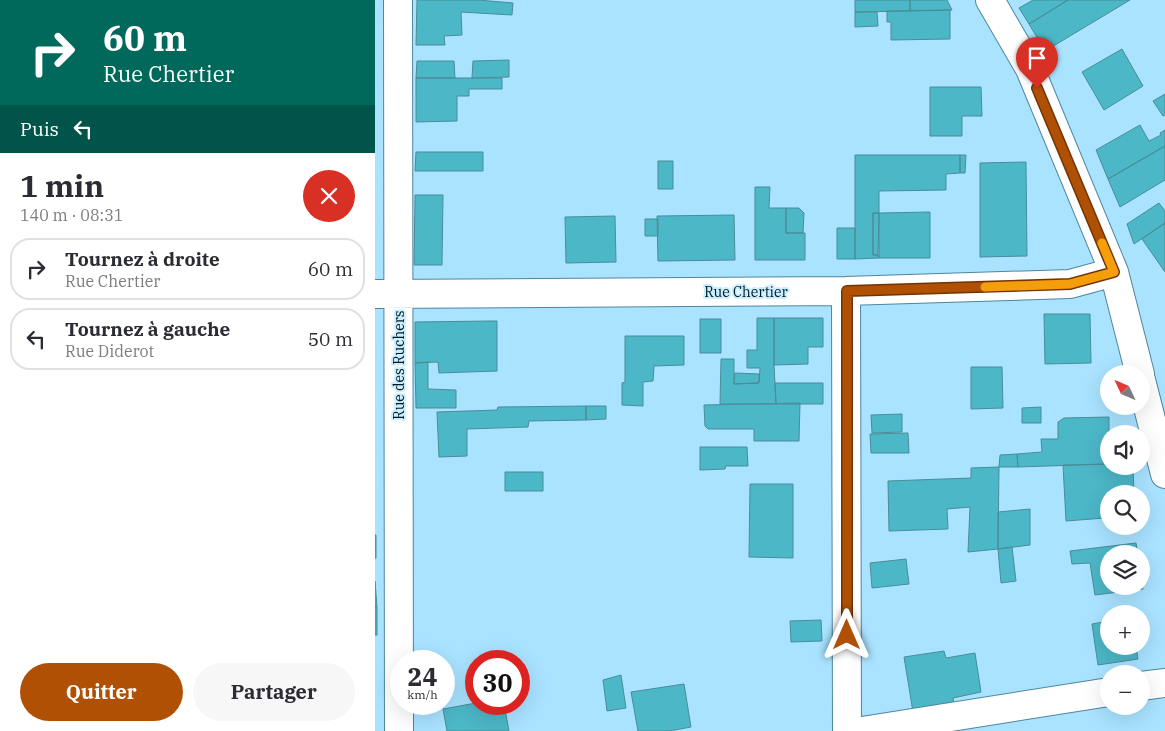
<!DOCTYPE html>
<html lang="fr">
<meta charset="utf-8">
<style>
:root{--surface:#fff;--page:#f7f7f7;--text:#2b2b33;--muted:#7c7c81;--line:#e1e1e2;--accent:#b05005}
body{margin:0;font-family:"IBM Plex Serif",serif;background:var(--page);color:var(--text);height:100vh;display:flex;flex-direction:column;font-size:19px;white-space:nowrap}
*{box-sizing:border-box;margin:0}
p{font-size:16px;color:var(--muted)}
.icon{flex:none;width:28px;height:28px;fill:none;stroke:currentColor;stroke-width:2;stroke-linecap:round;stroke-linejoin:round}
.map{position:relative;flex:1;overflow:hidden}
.drawer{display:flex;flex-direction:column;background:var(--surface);width:375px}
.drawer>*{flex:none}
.banner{background:#00695c;color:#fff;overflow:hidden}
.needle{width:32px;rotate:314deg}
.controls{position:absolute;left:725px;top:365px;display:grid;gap:10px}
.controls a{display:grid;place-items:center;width:50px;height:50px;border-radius:50%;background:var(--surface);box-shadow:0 5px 20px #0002;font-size:25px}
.speed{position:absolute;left:15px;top:650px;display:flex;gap:10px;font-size:25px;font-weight:700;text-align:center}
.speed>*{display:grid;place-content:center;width:65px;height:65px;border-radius:50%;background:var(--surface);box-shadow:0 5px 20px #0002;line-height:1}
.speed small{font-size:12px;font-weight:400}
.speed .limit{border:8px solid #d22;background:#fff;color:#111}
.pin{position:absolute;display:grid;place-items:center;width:42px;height:42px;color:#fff;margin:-51px -21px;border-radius:50% 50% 50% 0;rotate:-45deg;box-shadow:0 0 5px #0007}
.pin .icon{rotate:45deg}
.me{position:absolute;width:55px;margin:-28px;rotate:0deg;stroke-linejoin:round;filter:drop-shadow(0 0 4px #0008)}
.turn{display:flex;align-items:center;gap:18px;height:105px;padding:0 20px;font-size:22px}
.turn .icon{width:65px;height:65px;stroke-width:2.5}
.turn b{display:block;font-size:35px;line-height:42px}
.then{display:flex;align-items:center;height:48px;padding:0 20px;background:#0003;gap:10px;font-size:19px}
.round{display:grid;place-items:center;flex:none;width:52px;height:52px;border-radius:26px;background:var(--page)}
.overview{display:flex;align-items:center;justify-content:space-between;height:85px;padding:0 20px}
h1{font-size:30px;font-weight:800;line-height:38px}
.button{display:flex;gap:10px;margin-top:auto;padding:10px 20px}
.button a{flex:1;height:58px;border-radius:30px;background:var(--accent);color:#fff;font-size:20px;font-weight:800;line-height:58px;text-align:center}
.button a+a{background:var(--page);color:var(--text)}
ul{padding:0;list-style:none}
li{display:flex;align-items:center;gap:15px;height:62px;margin:0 10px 8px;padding:0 10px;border:2px solid var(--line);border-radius:20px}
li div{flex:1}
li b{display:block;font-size:19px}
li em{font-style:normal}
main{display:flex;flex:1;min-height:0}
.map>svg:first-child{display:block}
.building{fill:#4cb7c7;stroke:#498d98}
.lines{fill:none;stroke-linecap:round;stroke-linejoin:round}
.minor-casing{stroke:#4e869f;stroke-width:30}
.minor{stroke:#fff;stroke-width:28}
.route-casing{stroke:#723403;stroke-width:12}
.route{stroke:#b05005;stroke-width:9}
.slow{stroke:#f59e0b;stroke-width:9}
.labels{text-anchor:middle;stroke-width:4;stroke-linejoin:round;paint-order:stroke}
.street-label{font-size:14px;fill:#031923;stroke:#cbedfd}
</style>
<main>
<section class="drawer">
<div class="banner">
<div class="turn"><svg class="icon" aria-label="right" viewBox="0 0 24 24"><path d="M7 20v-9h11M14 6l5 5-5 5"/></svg><div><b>60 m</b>Rue Chertier</div></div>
<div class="then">Puis<svg class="icon" aria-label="left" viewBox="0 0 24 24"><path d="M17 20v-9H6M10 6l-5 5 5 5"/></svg></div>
</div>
<div class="overview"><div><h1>1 min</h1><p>140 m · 08:31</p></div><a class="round" style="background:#d93025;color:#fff"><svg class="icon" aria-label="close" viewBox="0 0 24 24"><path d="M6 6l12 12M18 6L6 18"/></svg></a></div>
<ul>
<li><svg class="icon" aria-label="right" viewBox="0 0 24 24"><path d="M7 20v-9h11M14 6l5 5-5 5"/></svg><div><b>Tournez à droite</b><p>Rue Chertier</p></div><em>60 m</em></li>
<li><svg class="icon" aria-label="left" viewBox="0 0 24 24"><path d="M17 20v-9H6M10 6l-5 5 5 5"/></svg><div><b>Tournez à gauche</b><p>Rue Diderot</p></div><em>50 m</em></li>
</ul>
<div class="button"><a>Quitter</a><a>Partager</a></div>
</section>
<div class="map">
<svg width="790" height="731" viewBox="0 0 790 731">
<rect width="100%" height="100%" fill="#a9e3ff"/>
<path class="building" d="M 42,0 L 103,0 L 138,3 L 137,15 L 86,12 L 87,35 L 69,36 L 70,45 L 41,45 Z
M 480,0 L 535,0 L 535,11 L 480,12 Z
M 535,0 L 572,0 L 577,10 L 535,11 Z
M 658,0 L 693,0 L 654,24 L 644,8 Z
M 693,0 L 755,0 L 670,51 L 654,24 Z
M 575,10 L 575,39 L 516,40 L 516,22 L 512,22 L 512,11 Z
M 480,12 L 502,12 L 503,26 L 480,27 Z
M 747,49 L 768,86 L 729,110 L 707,72 Z
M 134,60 L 134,77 L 97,78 L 98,61 Z
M 42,61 L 79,61 L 80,78 L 41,78 Z
M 41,78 L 127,78 L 127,89 L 94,89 L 94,96 L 82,96 L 82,121 L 41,122 Z
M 555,87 L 606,87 L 607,116 L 587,116 L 587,136 L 555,136 Z
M 790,94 L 790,115 L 788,116 L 778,101 Z
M 765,125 L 774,141 L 786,135 L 785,133 L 790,130 L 790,146 L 733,179 L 721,150 Z
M 790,146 L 790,180 L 745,207 L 733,179 Z
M 41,152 L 108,152 L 108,171 L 40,171 Z
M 480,155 L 585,155 L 585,173 L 571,174 L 571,190 L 504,191 L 504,213 L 498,213 L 498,255 L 503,255 L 504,258 L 480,259 Z
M 585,155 L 591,155 L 590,173 L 585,173 Z
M 283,161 L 298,161 L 298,189 L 283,189 Z
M 651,162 L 652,256 L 605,257 L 605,163 Z
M 380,187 L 395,187 L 394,208 L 411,208 L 411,233 L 430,233 L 430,260 L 380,260 Z
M 40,195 L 68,195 L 67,265 L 39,265 Z
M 784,203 L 790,211 L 790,223 L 759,244 L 752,224 Z
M 411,208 L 424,208 L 429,213 L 428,233 L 411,233 Z
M 555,212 L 555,258 L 504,258 L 504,213 Z
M 498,213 L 504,213 L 503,255 L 498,255 Z
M 359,215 L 360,260 L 283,261 L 282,216 Z
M 240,216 L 241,262 L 191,263 L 190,217 Z
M 270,219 L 283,219 L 283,236 L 270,236 Z
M 790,223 L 790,272 L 767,239 Z
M 462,228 L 480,228 L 480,259 L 462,259 Z
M 669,314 L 715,314 L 716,363 L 670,364 Z
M 382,318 L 399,318 L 399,365 L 401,404 L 345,404 L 346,359 L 359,359 L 359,384 L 384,383 L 385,368 L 372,368 L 372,350 L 382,350 Z
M 399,318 L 448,318 L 448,347 L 433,347 L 433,364 L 399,365 Z
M 325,319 L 346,319 L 346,353 L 325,353 Z
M 115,321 L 122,321 L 122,371 L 64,373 L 63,362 L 40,363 L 40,322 Z
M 250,336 L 309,336 L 309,365 L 279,366 L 278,381 L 268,382 L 268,406 L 247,405 L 247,383 L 250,382 Z
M 53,362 L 53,389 L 81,390 L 81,408 L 41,408 L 40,363 Z
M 596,367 L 627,367 L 628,408 L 596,409 Z
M 360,373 L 384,374 L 384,383 L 359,384 Z
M 400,383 L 448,383 L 448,404 L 401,404 Z
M 425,403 L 424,441 L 379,441 L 379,429 L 333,429 L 330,426 L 329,405 Z
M 211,406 L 211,420 L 154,421 L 153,427 L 92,429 L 92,456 L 64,457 L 62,412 L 122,410 L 123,407 Z
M 211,406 L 231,406 L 231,419 L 211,420 Z
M 666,407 L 666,423 L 647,423 L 647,408 Z
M 527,414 L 527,432 L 497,433 L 496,415 Z
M 734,417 L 734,464 L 643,467 L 642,454 L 667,452 L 666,439 L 683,439 L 683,422 L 689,418 Z
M 533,433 L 534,453 L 496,453 L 495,434 Z
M 325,447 L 372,447 L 373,466 L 351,466 L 350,469 L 325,470 Z
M 642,454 L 643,467 L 624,467 L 625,455 Z
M 734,464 L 734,466 L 758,466 L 759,494 L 734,494 L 734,507 L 729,507 L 730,518 L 691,521 L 688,465 Z
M 624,467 L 623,549 L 593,552 L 595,507 L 572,509 L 573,529 L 514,531 L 513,481 L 596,478 L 596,468 Z
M 130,472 L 168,472 L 168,491 L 130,491 Z
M 375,484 L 418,484 L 418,558 L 374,557 Z
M 729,507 L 734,507 L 734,518 L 730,518 Z
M 655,509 L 655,545 L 623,549 L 623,512 Z
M 0,535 L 1,535 L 1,558 L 0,558 Z
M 761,543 L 763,554 L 734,554 L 734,586 L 766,586 L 766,579 L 768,589 L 720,595 L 715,563 L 697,564 L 695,551 Z
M 637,547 L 641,581 L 626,583 L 623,549 Z
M 531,559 L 534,584 L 497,588 L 495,563 Z
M 0,581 L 2,607 L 0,607 Z
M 0,607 L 2,607 L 2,635 L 0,635 Z
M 446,620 L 447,641 L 416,642 L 415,621 Z
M 734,621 L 734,646 L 761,646 L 763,659 L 723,665 L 717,624 Z
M 569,651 L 571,658 L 600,653 L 606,692 L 578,698 L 579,704 L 538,712 L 529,657 Z
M 246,675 L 251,708 L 232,711 L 228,680 Z
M 309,684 L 316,727 L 294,731 L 263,731 L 256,692 Z
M 101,703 L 129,704 L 134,731 L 72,731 L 68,709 Z"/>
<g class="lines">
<g class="minor-casing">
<path id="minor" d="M 23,0 L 24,731
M 615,0 L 655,69 L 739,272 L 765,374
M 471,291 L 472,731
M 0,294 L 471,291 L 695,284 L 739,272
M 766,380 L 790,474
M 766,686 L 790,683
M 487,731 L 734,692"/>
</g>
<use href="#minor" class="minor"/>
</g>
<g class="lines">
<g class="route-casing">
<path id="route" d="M 472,635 L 472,291 L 695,284 L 739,272 L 662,88"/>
</g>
<use href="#route" class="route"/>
<path class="slow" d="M 610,287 L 695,284 L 739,272 L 727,243"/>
</g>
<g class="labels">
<g class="street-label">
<text x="371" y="297">Rue Chertier</text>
<text transform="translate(24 365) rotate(-90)" y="5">Rue des Ruchers</text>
</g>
</g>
</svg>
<div class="controls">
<a><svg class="needle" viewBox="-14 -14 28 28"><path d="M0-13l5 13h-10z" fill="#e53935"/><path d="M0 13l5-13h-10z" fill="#7c7c81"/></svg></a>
<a><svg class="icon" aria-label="sound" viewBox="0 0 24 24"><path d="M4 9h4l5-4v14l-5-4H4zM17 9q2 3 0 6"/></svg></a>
<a><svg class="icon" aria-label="search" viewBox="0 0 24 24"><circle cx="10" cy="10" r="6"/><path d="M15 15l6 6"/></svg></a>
<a><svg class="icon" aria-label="layers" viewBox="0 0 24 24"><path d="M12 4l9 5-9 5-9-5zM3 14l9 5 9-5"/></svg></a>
<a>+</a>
<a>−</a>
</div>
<div class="speed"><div>24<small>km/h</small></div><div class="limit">30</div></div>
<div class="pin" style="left:662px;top:88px;background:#d93025"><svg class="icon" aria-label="arrive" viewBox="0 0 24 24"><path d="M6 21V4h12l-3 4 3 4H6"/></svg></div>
<svg class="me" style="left:472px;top:635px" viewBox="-20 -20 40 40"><path d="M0-17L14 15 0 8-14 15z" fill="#b05005" stroke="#fff" stroke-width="4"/></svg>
</div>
</main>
